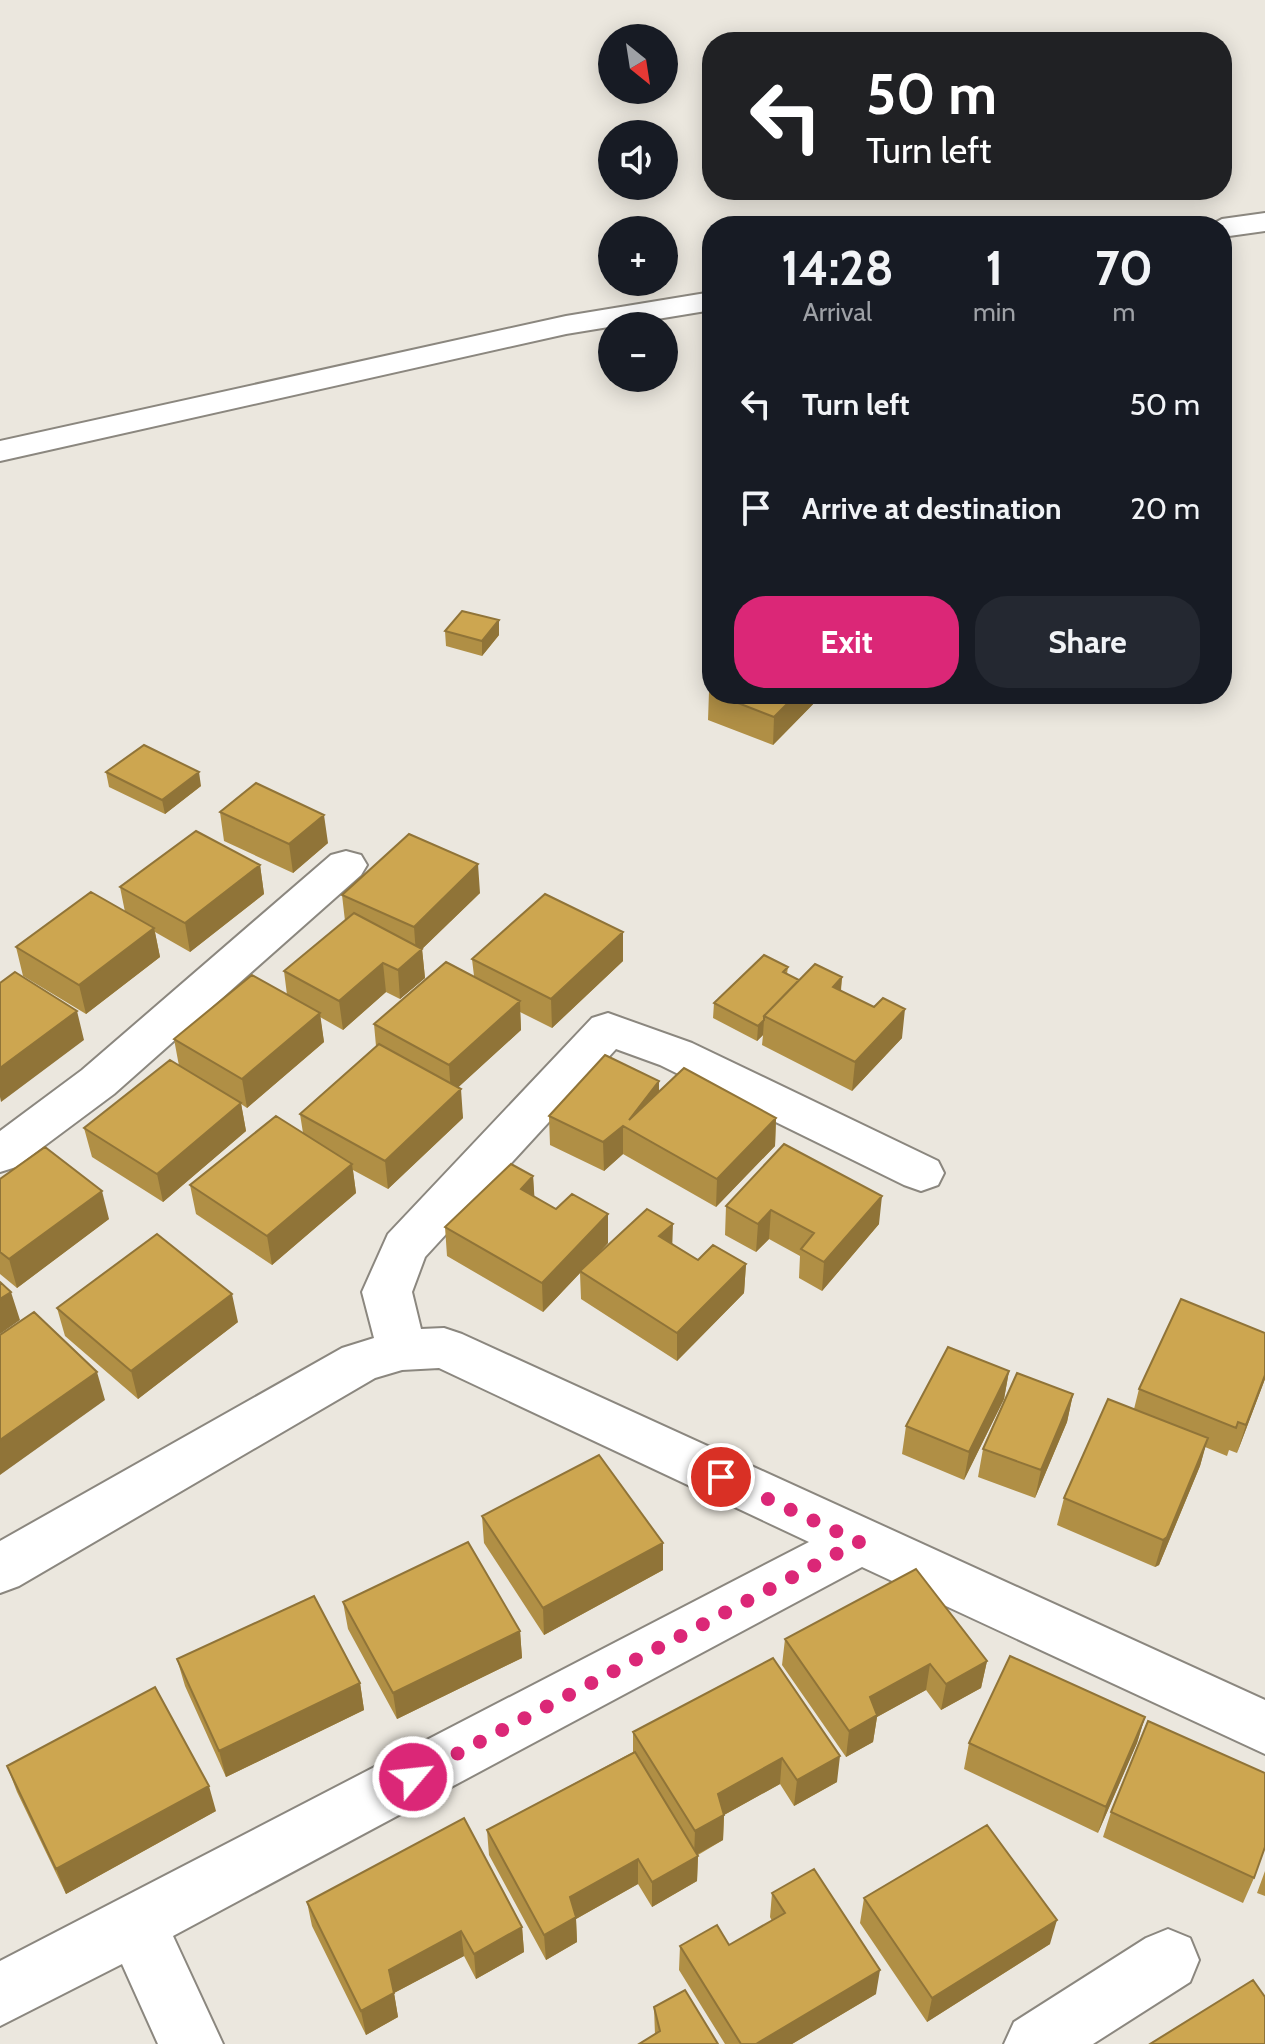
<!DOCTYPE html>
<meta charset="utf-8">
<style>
:root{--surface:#171b24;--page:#242831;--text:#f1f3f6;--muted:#9ea1a6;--accent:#db2777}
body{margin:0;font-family:Cabin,sans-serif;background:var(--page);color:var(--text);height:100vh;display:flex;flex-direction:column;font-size:30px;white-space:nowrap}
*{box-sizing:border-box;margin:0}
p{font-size:26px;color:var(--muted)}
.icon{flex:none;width:44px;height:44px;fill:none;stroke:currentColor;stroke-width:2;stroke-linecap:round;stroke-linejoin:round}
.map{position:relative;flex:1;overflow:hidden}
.details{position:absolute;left:702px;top:216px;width:530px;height:488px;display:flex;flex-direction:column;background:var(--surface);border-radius:32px;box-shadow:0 4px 20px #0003}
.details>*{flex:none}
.guide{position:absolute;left:702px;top:32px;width:530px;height:168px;border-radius:32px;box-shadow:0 4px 20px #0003;background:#202124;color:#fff;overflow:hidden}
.needle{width:52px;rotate:150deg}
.buttons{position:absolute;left:598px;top:24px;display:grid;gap:16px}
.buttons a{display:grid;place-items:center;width:80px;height:80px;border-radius:50%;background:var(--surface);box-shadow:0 4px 20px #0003;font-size:40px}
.pin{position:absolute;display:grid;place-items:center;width:68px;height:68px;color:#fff;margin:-34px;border:4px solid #fff;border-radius:50%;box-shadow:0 2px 8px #0007}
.me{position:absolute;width:88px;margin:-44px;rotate:62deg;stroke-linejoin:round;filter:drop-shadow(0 0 6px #0008)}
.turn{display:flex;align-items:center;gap:28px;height:168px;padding:0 32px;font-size:36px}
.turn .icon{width:104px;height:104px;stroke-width:2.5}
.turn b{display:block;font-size:56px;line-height:68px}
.eta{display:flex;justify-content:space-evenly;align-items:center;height:136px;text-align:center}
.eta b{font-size:48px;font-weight:800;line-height:56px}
.primary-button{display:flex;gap:16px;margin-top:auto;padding:16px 32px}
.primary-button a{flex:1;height:92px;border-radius:32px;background:var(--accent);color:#fff;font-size:32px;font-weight:800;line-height:92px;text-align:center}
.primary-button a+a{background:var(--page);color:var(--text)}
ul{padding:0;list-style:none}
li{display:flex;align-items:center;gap:24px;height:104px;padding:0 32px}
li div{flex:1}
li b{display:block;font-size:30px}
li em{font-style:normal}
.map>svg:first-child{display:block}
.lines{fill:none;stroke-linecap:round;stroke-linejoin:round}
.street-casing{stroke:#8b877f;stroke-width:4}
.secondary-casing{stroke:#8b877f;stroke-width:4}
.street{fill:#fff;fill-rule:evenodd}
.secondary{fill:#fff;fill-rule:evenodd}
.wall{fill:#b08f45}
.shaded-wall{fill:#907438}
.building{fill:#cda650;stroke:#907438;stroke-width:2}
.route{stroke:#db2777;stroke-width:14;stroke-dasharray:0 25.2}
</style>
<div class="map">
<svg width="1265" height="2044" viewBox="0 0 1265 2044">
<rect width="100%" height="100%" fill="#ebe7de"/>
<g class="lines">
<g class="street-casing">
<path id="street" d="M 346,851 L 361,855 L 367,865 L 361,875 L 114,1094 L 16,1167 L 0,1172 L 0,1131 L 82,1070 L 331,855 Z
M 608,1013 L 692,1043 L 938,1161 L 944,1173 L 938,1185 L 921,1191 L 904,1185 L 660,1065 L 616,1049 L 425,1257 L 412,1292 L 421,1329 L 444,1328 L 462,1334 L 1265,1700 L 1265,1754 L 862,1567 L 173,1936 L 223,2044 L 158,2044 L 122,1964 L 0,2026 L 0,1961 L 809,1542 L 439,1368 L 402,1370 L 375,1378 L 19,1586 L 0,1593 L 0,1541 L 342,1348 L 374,1338 L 362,1292 L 388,1234 L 592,1018 Z
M 1168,1929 L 1190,1938 L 1199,1960 L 1190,1982 L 1093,2044 L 1004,2044 L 1014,2022 L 1146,1938 Z"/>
</g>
<g class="secondary-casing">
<path id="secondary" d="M 1265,213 L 1265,231 L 1222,237 L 1222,226 L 1209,226 L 1222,219 Z
M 712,292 L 712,310 L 566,334 L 0,461 L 0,441 L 566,316 Z"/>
</g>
<use href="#street" class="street"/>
<use href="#secondary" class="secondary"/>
</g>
<path class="wall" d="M 445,631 L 499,635 L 482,656 L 446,646 Z
M 712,689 L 712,694 L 823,694 L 773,745 L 708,720 L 709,692 Z
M 106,772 L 201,786 L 165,814 L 109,787 Z
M 220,812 L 328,843 L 293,873 L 224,841 Z
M 260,865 L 264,894 L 190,952 L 155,932 L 160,957 L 86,1014 L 23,976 L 16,947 L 125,912 L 120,887 Z
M 480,893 L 422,949 L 425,978 L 400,999 L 386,992 L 343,1030 L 320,1017 L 324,1042 L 247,1108 L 241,1104 L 246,1131 L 163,1202 L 92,1157 L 84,1128 L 179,1066 L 174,1039 L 287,995 L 284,971 L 345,921 L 342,895 Z
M 623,932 L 623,961 L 552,1028 L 520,1012 L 521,1030 L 458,1087 L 463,1118 L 388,1189 L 353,1170 L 356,1193 L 272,1265 L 196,1214 L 190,1185 L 303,1133 L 300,1114 L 376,1046 L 374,1024 L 474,976 L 472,959 Z
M 788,967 L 787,974 L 799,980 L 842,977 L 841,991 L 902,1038 L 852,1091 L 762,1045 L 763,1035 L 757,1041 L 713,1018 L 714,1003 Z
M 659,1081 L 659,1091 L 776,1118 L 775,1146 L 716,1207 L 623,1154 L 604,1171 L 550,1145 L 549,1116 Z
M 784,1144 L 879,1224 L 822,1291 L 799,1278 L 800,1256 L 769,1239 L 756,1252 L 725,1235 L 726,1206 Z
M 533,1176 L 534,1197 L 556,1209 L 608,1214 L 608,1243 L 597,1255 L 672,1244 L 698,1260 L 746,1264 L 744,1293 L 677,1361 L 581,1299 L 580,1273 L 543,1312 L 447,1256 L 445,1227 Z
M 0,1179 L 109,1219 L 17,1288 L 0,1274 Z
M 57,1308 L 238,1322 L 138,1399 L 65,1336 Z
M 1265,1333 L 1265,1379 L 1237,1453 L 1229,1450 L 1227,1456 L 1205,1447 L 1200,1466 L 1159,1565 L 1155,1567 L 1057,1525 L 1064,1498 L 1134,1409 L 1139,1389 Z
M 1009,1371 L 1004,1399 L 964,1480 L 902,1454 L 906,1426 Z
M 1073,1394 L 1067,1422 L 1035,1498 L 978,1477 L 983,1449 Z
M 482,1516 L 663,1570 L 544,1635 L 484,1543 Z
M 343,1602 L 520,1631 L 522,1658 L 397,1719 L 348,1629 Z
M 785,1639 L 987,1661 L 981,1688 L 941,1710 L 926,1690 L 877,1717 L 873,1742 L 846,1757 L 782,1665 Z
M 773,1658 L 837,1782 L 794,1806 L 780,1784 L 724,1815 L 723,1840 L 698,1855 L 697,1881 L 652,1907 L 638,1884 L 576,1919 L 577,1942 L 546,1960 L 489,1855 L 487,1830 L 633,1752 L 633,1732 Z
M 177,1659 L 360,1683 L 364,1710 L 226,1777 L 185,1686 Z
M 1145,1717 L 1137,1743 L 1098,1833 L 964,1769 L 969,1743 Z
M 7,1766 L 216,1811 L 66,1894 L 17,1792 Z
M 1111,1812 L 1254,1878 L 1243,1903 L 1103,1837 Z
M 1265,1871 L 1265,1896 L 1257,1893 Z
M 772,1893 L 876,1994 L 792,2044 L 725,2044 L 679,1970 L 680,1946 L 729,1945 L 772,1921 L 770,1917 Z
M 864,1898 L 1050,1944 L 927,2022 L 860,1923 Z
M 307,1902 L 522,1927 L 524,1952 L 476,1979 L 464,1956 L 394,1993 L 398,2017 L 366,2035 L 312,1926 Z
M 654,2007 L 718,2044 L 655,2035 Z"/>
<path class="shaded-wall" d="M 499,620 L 499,635 L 482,656 L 482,641 Z
M 797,694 L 823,694 L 773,745 L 774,717 Z
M 199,772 L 201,786 L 165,814 L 162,800 Z
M 324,815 L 328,843 L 293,873 L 289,844 Z
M 478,864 L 480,893 L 422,949 L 425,978 L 400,999 L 398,970 L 416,954 L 414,927 Z
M 260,865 L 264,894 L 190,952 L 185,923 Z
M 154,928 L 160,957 L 86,1014 L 79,985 Z
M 623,932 L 623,961 L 552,1028 L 551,999 Z
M 383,963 L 386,992 L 343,1030 L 339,1001 Z
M 842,977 L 839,1006 L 833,987 Z
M 520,1001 L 521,1030 L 451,1094 L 449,1065 Z
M 905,1009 L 902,1038 L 852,1091 L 855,1062 Z
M 77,1011 L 84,1040 L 1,1102 L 0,1097 L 0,1068 Z
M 320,1013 L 324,1042 L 247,1108 L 242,1079 Z
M 764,1020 L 763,1035 L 757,1041 L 758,1026 Z
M 659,1081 L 659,1109 L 629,1120 Z
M 461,1089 L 463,1118 L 388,1189 L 385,1161 Z
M 241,1103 L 246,1131 L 163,1202 L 157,1174 Z
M 776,1118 L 775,1146 L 716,1207 L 717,1179 Z
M 623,1126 L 623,1154 L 604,1171 L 603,1142 Z
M 352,1164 L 356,1193 L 272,1265 L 267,1236 Z
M 533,1176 L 535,1205 L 521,1189 Z
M 102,1191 L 109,1219 L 17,1288 L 9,1259 Z
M 882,1196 L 879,1224 L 822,1291 L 824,1262 Z
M 771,1210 L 769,1239 L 756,1252 L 758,1224 Z
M 608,1214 L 608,1243 L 581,1272 L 580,1271 L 580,1273 L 543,1312 L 542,1283 Z
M 673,1224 L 672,1253 L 659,1236 Z
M 746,1264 L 744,1293 L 677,1361 L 677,1333 Z
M 11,1292 L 20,1320 L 0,1334 L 0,1299 Z
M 232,1294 L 238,1322 L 138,1399 L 131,1371 Z
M 1009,1371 L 1004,1399 L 964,1480 L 969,1452 Z
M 97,1372 L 105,1400 L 0,1475 L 0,1440 Z
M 1265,1375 L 1265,1379 L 1237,1453 L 1246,1425 Z
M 1073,1394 L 1067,1422 L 1035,1498 L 1041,1470 Z
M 1208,1438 L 1200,1466 L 1159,1565 L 1155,1567 L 1163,1540 Z
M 663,1543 L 663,1570 L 544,1635 L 543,1608 Z
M 520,1631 L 522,1658 L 397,1719 L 393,1693 Z
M 987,1661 L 981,1688 L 941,1710 L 946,1684 Z
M 930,1664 L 926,1690 L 877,1717 L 873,1742 L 846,1757 L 849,1731 L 870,1697 Z
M 360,1683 L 364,1710 L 226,1777 L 219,1751 Z
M 1145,1717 L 1137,1743 L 1098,1833 L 1106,1807 Z
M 840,1756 L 837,1782 L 794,1806 L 797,1780 Z
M 782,1758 L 780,1784 L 724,1815 L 723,1840 L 694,1856 L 695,1831 L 718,1794 Z
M 209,1786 L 216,1811 L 66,1894 L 56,1869 Z
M 698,1856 L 697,1881 L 652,1907 L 652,1882 Z
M 638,1859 L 638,1884 L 576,1919 L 577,1942 L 546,1960 L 544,1935 L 570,1897 Z
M 1057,1920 L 1050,1944 L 927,2022 L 932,1998 Z
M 522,1927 L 524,1952 L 476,1979 L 474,1954 Z
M 461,1931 L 464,1956 L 394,1993 L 398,2017 L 366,2035 L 361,2011 L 389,1970 Z
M 880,1970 L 876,1994 L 792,2044 L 756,2044 Z"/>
<path class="building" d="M 462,611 L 499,620 L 482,641 L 445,631 Z
M 715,694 L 797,694 L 774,717 Z
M 144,745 L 199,772 L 162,800 L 106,772 Z
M 256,783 L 324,815 L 289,844 L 220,812 Z
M 196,831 L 260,865 L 185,923 L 120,887 Z
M 409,834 L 478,864 L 414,927 L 342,895 Z
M 91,892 L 154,928 L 79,985 L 16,947 Z
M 545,894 L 623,932 L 551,999 L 472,959 Z
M 354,913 L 422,949 L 398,970 L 383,963 L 339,1001 L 284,971 Z
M 764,955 L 788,967 L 783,972 L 799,980 L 764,1016 L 764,1020 L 758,1026 L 714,1003 Z
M 446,962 L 520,1001 L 449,1065 L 374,1024 Z
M 815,964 L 842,977 L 833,987 L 874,1007 L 883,998 L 905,1009 L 855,1062 L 764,1016 Z
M 15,972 L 77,1011 L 0,1068 L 0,983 Z
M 252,975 L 320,1013 L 242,1079 L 174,1039 Z
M 379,1044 L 461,1089 L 385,1161 L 300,1114 Z
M 605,1055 L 659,1081 L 629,1120 L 684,1068 L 776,1118 L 717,1179 L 623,1126 L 603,1142 L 549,1116 Z
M 170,1060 L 241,1103 L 157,1174 L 84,1128 Z
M 276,1116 L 352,1164 L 267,1236 L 190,1185 Z
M 784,1144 L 882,1196 L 824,1262 L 801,1249 L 814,1233 L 771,1210 L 758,1224 L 726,1206 Z
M 45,1147 L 102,1191 L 9,1259 L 0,1252 L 0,1179 Z
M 511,1164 L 533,1176 L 521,1189 L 556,1209 L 572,1194 L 608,1214 L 542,1283 L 445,1227 Z
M 647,1209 L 673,1224 L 659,1236 L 698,1260 L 713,1245 L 746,1264 L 677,1333 L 580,1271 Z
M 157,1234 L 232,1294 L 131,1371 L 57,1308 Z
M 0,1282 L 11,1292 L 0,1299 Z
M 1181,1299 L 1265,1333 L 1265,1375 L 1246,1425 L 1238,1422 L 1236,1428 L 1139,1389 Z
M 34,1312 L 97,1372 L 0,1440 L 0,1335 Z
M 948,1347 L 1009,1371 L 969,1452 L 906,1426 Z
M 1017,1373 L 1073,1394 L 1041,1470 L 983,1449 Z
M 1108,1399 L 1208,1438 L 1167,1537 L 1163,1540 L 1064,1498 Z
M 599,1455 L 663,1543 L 543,1608 L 482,1516 Z
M 468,1542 L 520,1631 L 393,1693 L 343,1602 Z
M 916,1569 L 987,1661 L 946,1684 L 930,1664 L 870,1697 L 877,1715 L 849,1731 L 785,1639 Z
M 314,1596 L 360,1683 L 219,1751 L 177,1659 Z
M 1010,1656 L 1145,1717 L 1106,1807 L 969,1743 Z
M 773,1658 L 840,1756 L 797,1780 L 782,1758 L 718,1794 L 724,1815 L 695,1831 L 633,1732 Z
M 155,1687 L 209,1786 L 56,1869 L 7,1766 Z
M 1148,1721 L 1265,1773 L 1265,1847 L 1254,1878 L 1111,1812 Z
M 635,1752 L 698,1856 L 652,1882 L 638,1859 L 570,1897 L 576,1917 L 544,1935 L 487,1830 Z
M 464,1818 L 522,1927 L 474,1954 L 461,1931 L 389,1970 L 394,1993 L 361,2011 L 307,1902 Z
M 987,1825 L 1057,1920 L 932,1998 L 864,1898 Z
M 814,1869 L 880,1970 L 756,2044 L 741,2044 L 680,1946 L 717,1925 L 729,1945 L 785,1913 L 772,1893 Z
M 1253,1980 L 1265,1997 L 1265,2044 L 1150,2044 Z
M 685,1990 L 718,2044 L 639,2044 L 660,2031 L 654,2007 Z"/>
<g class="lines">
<path class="route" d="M 413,1777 L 859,1542 L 721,1477"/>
</g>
</svg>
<div class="buttons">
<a><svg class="needle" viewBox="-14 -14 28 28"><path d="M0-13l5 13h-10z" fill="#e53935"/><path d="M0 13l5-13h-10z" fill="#9ea1a6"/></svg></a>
<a><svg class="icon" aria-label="sound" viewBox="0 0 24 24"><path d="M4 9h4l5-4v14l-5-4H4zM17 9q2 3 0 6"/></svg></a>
<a>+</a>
<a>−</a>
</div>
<div class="pin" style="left:721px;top:1477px;background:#d93025"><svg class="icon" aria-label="arrive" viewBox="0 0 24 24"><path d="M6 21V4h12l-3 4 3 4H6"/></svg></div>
<svg class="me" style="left:413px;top:1777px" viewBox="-20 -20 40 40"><circle r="17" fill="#db2777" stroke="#fff" stroke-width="3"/><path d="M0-11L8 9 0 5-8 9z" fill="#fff"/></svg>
<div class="guide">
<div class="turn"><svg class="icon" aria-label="left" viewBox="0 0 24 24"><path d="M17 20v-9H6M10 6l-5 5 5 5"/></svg><div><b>50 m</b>Turn left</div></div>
</div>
<section class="details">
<div class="eta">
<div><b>14:28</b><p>Arrival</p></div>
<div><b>1</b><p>min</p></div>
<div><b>70</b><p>m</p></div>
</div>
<ul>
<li><svg class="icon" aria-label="left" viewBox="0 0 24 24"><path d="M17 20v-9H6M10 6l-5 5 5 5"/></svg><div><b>Turn left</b></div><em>50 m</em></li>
<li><svg class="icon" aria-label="arrive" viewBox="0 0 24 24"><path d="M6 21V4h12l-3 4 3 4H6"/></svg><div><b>Arrive at destination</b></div><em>20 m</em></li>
</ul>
<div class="primary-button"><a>Exit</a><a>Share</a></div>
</section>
</div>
